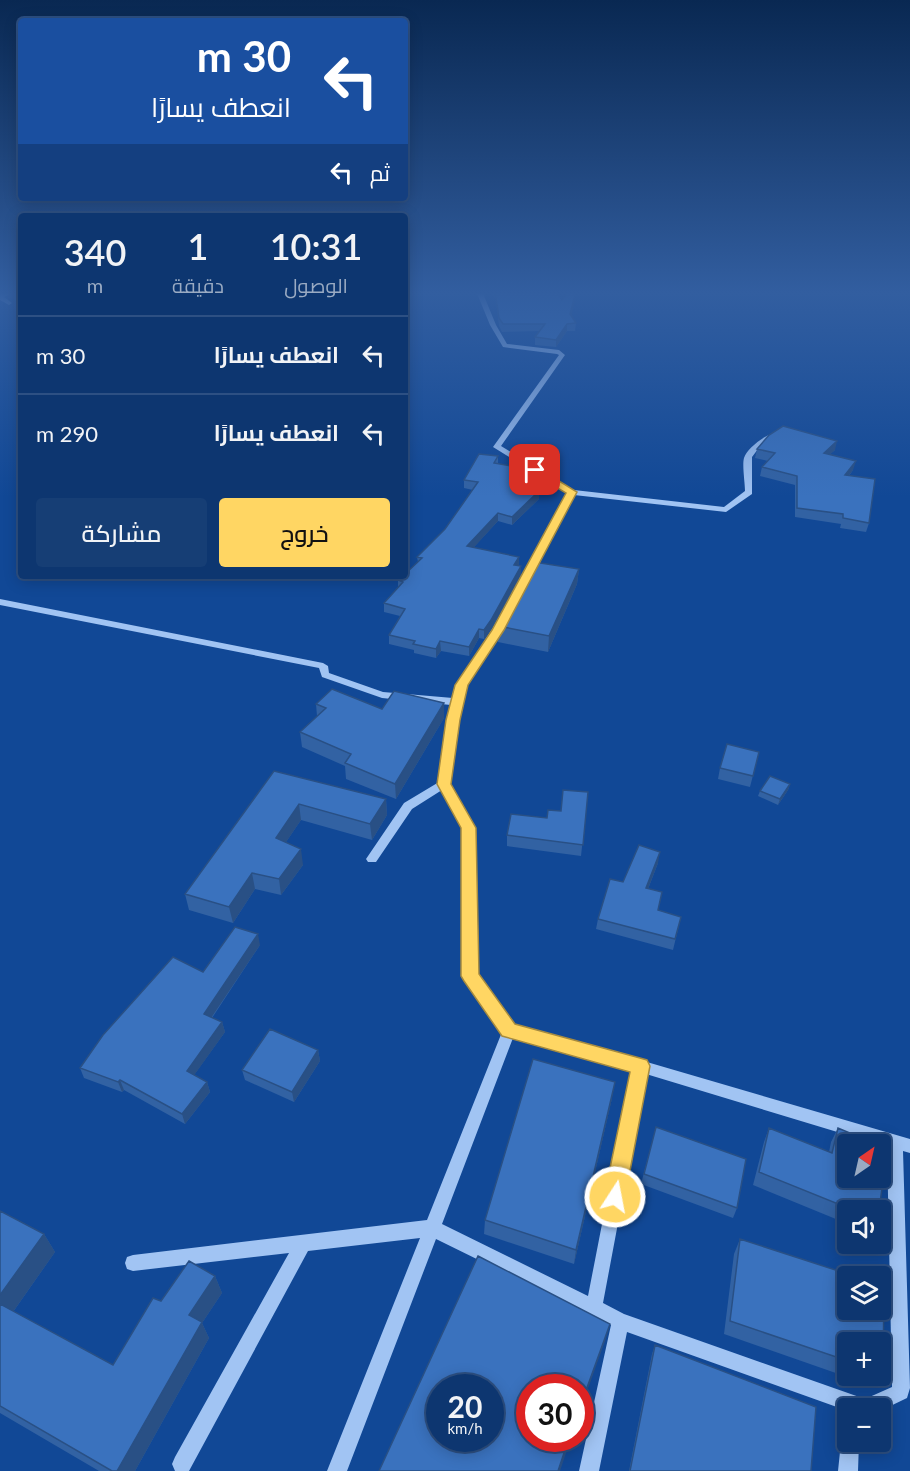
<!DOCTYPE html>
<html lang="ar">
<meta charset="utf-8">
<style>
:root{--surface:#0d3670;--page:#163e75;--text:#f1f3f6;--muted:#9aabc3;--line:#2d5083;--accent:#ffd663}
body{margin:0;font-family:Lato,Cairo,sans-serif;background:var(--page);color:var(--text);direction:rtl;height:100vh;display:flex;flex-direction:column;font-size:22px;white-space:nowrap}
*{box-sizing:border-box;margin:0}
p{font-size:20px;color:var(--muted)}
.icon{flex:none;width:33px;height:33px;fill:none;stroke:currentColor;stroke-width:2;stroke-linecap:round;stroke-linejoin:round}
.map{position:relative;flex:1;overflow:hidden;direction:ltr}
.side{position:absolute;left:18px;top:213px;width:390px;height:366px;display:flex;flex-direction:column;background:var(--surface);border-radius:6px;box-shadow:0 3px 15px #0003,0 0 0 2px var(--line);direction:rtl}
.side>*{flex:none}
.top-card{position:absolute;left:18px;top:18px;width:390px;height:183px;border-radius:6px;box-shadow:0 3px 15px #0003,0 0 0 2px var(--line);direction:rtl;background:#1a4fa0;color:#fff;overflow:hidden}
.needle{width:39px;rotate:34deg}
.tools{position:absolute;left:837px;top:1134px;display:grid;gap:12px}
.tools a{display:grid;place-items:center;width:54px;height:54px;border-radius:6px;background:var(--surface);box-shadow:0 3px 15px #0003,0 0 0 2px var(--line);font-size:30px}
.speed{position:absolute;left:426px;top:1374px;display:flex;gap:12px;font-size:30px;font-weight:700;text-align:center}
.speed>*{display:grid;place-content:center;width:78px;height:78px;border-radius:50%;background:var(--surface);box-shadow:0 3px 15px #0003,0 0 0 2px var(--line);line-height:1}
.speed small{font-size:15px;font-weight:400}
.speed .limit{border:9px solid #d22;background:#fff;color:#111}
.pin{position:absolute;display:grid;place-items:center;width:51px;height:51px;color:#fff;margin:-26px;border-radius:12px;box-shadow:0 3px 9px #0006}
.me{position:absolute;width:66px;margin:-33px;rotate:11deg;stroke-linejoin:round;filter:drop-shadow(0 0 4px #0008)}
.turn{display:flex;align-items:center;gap:21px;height:126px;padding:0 18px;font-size:27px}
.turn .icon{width:78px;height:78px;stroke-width:2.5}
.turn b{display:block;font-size:42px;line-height:51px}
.then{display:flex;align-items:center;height:57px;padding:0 18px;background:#0003;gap:12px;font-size:22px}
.eta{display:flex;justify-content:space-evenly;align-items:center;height:102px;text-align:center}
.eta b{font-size:36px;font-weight:600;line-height:42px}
.action{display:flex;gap:12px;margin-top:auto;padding:12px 18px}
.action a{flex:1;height:69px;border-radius:6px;background:var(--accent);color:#111;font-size:24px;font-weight:600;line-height:69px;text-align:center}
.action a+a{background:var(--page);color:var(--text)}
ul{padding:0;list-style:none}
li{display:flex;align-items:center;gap:18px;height:78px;padding:0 18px;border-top:2px solid var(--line)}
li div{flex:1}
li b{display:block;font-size:22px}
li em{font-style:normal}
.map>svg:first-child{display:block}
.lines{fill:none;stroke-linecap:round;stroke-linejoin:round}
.minor{fill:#a1c4f3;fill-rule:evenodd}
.wall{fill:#3262a3;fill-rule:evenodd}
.shaded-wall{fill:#295085}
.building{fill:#3a72be;stroke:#295085;stroke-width:1.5;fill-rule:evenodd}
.route{fill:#ffd663;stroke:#a68b40;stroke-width:1.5}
</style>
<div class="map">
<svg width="910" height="1471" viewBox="0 0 910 1471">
<rect width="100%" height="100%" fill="#114896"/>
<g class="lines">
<path class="minor" d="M 8,291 L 15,291 L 4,297 L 12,303 L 9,305 L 0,300 L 0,295 Z
M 476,291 L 482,291 L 496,325 L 507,344 L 559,350 L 565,355 L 501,446 L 574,490 L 724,507 L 745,491 C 745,483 742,465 744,458 C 747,448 768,432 777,433 L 777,435 L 761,445 L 752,457 L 752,494 L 726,512 L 574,495 L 532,574 L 531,576 L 525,576 L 524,574 L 568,493 L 493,447 L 559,355 L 557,354 L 503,347 L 490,325 Z
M 0,599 L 323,663 L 328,666 L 329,673 L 383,692 L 453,698 L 456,685 L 500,617 L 505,614 L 508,615 L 510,617 L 466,685 L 458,720 L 450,784 L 475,828 L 477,975 L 514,1026 L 640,1060 L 910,1139 L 910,1153 L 903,1151 L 910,1388 L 907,1398 L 880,1411 L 880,1408 L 848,1408 L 848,1411 L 627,1332 L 599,1471 L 579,1471 L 611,1325 L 436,1239 L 347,1471 L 327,1471 L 420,1238 L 308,1251 L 189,1471 L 175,1471 L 172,1464 L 175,1457 L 289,1253 L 133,1271 L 127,1269 L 125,1263 L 127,1257 L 133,1255 L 427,1220 L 502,1032 L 463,976 L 463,828 L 442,790 L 412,809 L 376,862 L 368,862 L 366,859 L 404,803 L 439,782 L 451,705 L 382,698 L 322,677 L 319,668 L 0,605 ZM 513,1038 L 632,1070 L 588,1296 L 442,1224 ZM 646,1074 L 887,1147 L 892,1387 L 865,1399 L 624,1314 L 603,1303 Z
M 848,1434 L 848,1442 L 859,1442 L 858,1471 L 838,1471 L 841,1442 L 843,1435 Z"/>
</g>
<path class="wall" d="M 7,291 L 21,291 L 21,301 L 9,298 Z
M 491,291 L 557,291 L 576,323 L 575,331 L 567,331 L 556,347 L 535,345 L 535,337 L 540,331 L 502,332 L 499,326 L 496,300 Z
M 757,449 L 835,450 L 829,455 L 853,470 L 849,476 L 869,523 L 866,532 L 840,528 L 841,524 L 795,517 L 795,485 L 760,476 L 762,467 L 768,461 L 755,458 Z
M 498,456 L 498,464 L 529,469 L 529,477 L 524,487 L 539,499 L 512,525 L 498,521 L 473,548 L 521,566 L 521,575 L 491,629 L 484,639 L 479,638 L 469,656 L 441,651 L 436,658 L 414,653 L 414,650 L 389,644 L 389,635 L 400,616 L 384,612 L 384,603 L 398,588 L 398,580 L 418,562 L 417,557 L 445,529 L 473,490 L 464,488 L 464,480 Z
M 579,569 L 577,584 L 548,652 L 498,642 L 498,626 Z
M 444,703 L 444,718 L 396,799 L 346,779 L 345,766 L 302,747 L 300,732 L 317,716 L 316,704 L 382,709 Z
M 759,752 L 750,787 L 718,779 L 720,768 Z
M 274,771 L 386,799 L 387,815 L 372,840 L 301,820 L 286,842 L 303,865 L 281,895 L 255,889 L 233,923 L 189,910 L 185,894 Z
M 790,784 L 788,790 L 778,805 L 758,796 L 760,791 Z
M 588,792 L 581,856 L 507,846 L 507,835 L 561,811 Z
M 658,863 L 648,889 L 658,911 L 681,917 L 673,950 L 596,929 L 598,919 L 623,882 Z
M 260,945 L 212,1018 L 222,1022 L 225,1032 L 194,1075 L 207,1082 L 210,1092 L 185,1124 L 124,1090 L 122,1092 L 84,1078 L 80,1068 L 203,972 Z
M 318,1050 L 320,1061 L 294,1102 L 245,1080 L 242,1070 Z
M 612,1098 L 574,1264 L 484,1234 L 485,1220 Z
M 656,1127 L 737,1208 L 733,1218 L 641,1184 Z
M 769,1128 L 829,1152 L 831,1142 L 838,1128 L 879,1210 L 848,1210 L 848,1224 L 753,1185 L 764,1142 Z
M 0,1211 L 44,1234 L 55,1252 L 13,1312 L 113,1365 L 161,1301 L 215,1276 L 222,1293 L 202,1323 L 209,1338 L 135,1471 L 99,1471 L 0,1413 Z
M 740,1239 L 854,1276 L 848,1276 L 848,1310 L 880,1310 L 880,1285 L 884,1287 L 883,1374 L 873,1386 L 724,1334 L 734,1254 ZM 848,1342 L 880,1342 L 880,1376 L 848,1376 Z
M 655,1345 L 811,1471 L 629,1471 L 652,1354 Z"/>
<path class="shaded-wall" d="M 576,291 L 577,291 L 570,322 L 570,314 Z
M 567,324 L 567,331 L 556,347 L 556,340 Z
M 837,441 L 835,450 L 821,462 L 824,453 Z
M 856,461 L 853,470 L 843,484 L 845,475 Z
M 529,469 L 529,477 L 521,494 L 521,486 Z
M 539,491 L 539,499 L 512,525 L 512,517 Z
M 498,513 L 498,521 L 467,555 L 467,546 Z
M 519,557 L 519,565 L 514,565 Z
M 521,566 L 521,575 L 491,629 L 484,639 L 484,630 Z
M 579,569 L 577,584 L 548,652 L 549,636 Z
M 479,629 L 479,638 L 469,656 L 469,647 Z
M 440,641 L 441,651 L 436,658 L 436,649 Z
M 444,703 L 444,718 L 396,799 L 395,784 Z
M 790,784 L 788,790 L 778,805 L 780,799 Z
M 386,799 L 387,815 L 372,840 L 370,824 Z
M 299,804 L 301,820 L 278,854 L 276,838 Z
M 301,849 L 303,865 L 281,895 L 279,879 Z
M 660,852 L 658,863 L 644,899 L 646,888 Z
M 252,873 L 255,889 L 233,923 L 229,907 Z
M 258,934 L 260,945 L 207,1024 L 204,1014 Z
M 222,1022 L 225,1032 L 190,1081 L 187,1071 Z
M 318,1050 L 320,1061 L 294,1102 L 292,1092 Z
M 120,1080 L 124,1090 L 122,1092 L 118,1082 Z
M 207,1082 L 210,1092 L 185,1124 L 182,1114 Z
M 615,1082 L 612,1098 L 574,1264 L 576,1250 Z
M 44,1234 L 55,1252 L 8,1319 L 0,1308 L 0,1295 Z
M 215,1276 L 222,1293 L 202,1323 L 209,1338 L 135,1471 L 117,1471 L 189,1315 Z
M 610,1324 L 605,1341 L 580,1411 L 580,1407 Z
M 569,1438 L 571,1438 L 560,1471 L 558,1471 Z"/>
<path class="building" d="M 495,291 L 557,291 L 562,300 L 569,291 L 576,291 L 570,314 L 576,323 L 567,324 L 556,340 L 535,337 L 545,324 L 503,324 L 499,318 Z
M 783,426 L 837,441 L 824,453 L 856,461 L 845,475 L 875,479 L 869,523 L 843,518 L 843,514 L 797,508 L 797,476 L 762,467 L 775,453 L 757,449 L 769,435 Z
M 479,454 L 498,456 L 494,463 L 529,469 L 521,486 L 539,491 L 512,517 L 498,513 L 467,546 L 519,557 L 514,565 L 521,566 L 491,620 L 484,630 L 479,629 L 469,647 L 440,641 L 436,649 L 413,644 L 415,641 L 389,635 L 405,609 L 384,603 L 403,582 L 398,580 L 402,576 L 405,576 L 405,574 L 422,558 L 417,557 L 445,529 L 478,482 L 464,480 Z
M 534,562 L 579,569 L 549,636 L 498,626 Z
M 332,689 L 382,709 L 394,691 L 444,703 L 395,784 L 345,763 L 351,754 L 300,732 L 326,708 L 316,704 Z
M 727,744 L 759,752 L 753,776 L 720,768 Z
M 274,771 L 386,799 L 370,824 L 299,804 L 276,838 L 301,849 L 279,879 L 252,873 L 229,907 L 185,894 Z
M 770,776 L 790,784 L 780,799 L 760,791 Z
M 563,790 L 588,792 L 583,845 L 507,835 L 511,814 L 547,818 L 548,810 L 561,811 Z
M 639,845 L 660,852 L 646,888 L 662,892 L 658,910 L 681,917 L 675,939 L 598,919 L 610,879 L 623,882 Z
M 235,927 L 258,934 L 204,1014 L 222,1022 L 187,1071 L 207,1082 L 182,1114 L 120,1080 L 118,1082 L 80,1068 L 103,1035 L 173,957 L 203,972 Z
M 270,1029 L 318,1050 L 292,1092 L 242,1070 Z
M 533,1059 L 615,1082 L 576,1250 L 485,1220 Z
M 656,1127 L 746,1159 L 737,1208 L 644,1174 Z
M 769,1128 L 832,1153 L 838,1128 L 876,1144 L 848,1144 L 848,1178 L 880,1178 L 880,1172 L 884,1174 L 879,1210 L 853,1210 L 759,1172 Z
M 880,1147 L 885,1148 L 880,1167 Z
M 0,1211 L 44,1234 L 0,1295 Z
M 740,1239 L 854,1276 L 848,1276 L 848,1310 L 880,1310 L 880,1285 L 884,1287 L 883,1374 L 880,1373 L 880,1342 L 848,1342 L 848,1361 L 730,1321 Z
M 478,1256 L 610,1324 L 580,1407 L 580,1388 L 530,1388 L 530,1438 L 569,1438 L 558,1471 L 379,1471 ZM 440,1388 L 490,1388 L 490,1438 L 440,1438 Z
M 189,1261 L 215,1276 L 189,1315 L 202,1322 L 117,1471 L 112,1471 L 0,1406 L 0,1304 L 113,1365 L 153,1298 L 161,1301 Z
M 655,1345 L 816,1407 L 811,1471 L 630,1471 Z"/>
<linearGradient id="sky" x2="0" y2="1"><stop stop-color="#092852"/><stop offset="0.59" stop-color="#325ea0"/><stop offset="1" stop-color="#325ea0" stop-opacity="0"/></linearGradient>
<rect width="910" height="497" fill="url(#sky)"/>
<path class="route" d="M 531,468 L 538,468 L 577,492 L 504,630 L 468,685 L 460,720 L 451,784 L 476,828 L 479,974 L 515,1024 L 640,1058 L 647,1060 L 650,1066 L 625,1197 L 622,1205 L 615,1208 L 608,1205 L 604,1197 L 630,1072 L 502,1036 L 464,981 L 461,976 L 461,828 L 437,784 L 446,720 L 455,685 L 492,630 L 566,493 L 531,472 Z"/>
</svg>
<div class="tools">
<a><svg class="needle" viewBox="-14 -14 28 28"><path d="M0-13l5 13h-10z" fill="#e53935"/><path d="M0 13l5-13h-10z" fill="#9aabc3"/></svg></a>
<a><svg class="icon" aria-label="sound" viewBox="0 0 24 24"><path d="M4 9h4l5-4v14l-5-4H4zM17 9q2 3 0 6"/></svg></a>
<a><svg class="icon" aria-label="layers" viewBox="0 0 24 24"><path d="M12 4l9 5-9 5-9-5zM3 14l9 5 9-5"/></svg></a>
<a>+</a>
<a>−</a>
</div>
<div class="speed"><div>20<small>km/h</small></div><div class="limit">30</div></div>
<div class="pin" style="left:535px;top:470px;background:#d93025"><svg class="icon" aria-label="arrive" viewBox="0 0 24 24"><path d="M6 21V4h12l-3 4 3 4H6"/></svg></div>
<svg class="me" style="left:615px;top:1197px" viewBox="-20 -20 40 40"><circle r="17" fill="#ffd663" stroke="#fff" stroke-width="3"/><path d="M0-11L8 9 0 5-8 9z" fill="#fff"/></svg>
<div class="top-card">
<div class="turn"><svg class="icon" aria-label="left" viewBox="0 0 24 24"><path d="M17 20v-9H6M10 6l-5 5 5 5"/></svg><div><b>30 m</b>انعطف يسارًا</div></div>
<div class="then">ثم<svg class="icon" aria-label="left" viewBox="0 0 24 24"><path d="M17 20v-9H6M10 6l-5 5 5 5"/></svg></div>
</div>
<section class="side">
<div class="eta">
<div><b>10:31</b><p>الوصول</p></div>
<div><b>1</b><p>دقيقة</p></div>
<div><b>340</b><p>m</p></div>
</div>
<ul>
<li><svg class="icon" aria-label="left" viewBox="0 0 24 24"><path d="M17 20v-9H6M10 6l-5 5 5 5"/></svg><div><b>انعطف يسارًا</b></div><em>30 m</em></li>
<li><svg class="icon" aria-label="left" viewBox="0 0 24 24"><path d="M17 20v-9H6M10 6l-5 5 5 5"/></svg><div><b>انعطف يسارًا</b></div><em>290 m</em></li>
</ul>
<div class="action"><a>خروج</a><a>مشاركة</a></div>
</section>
</div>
